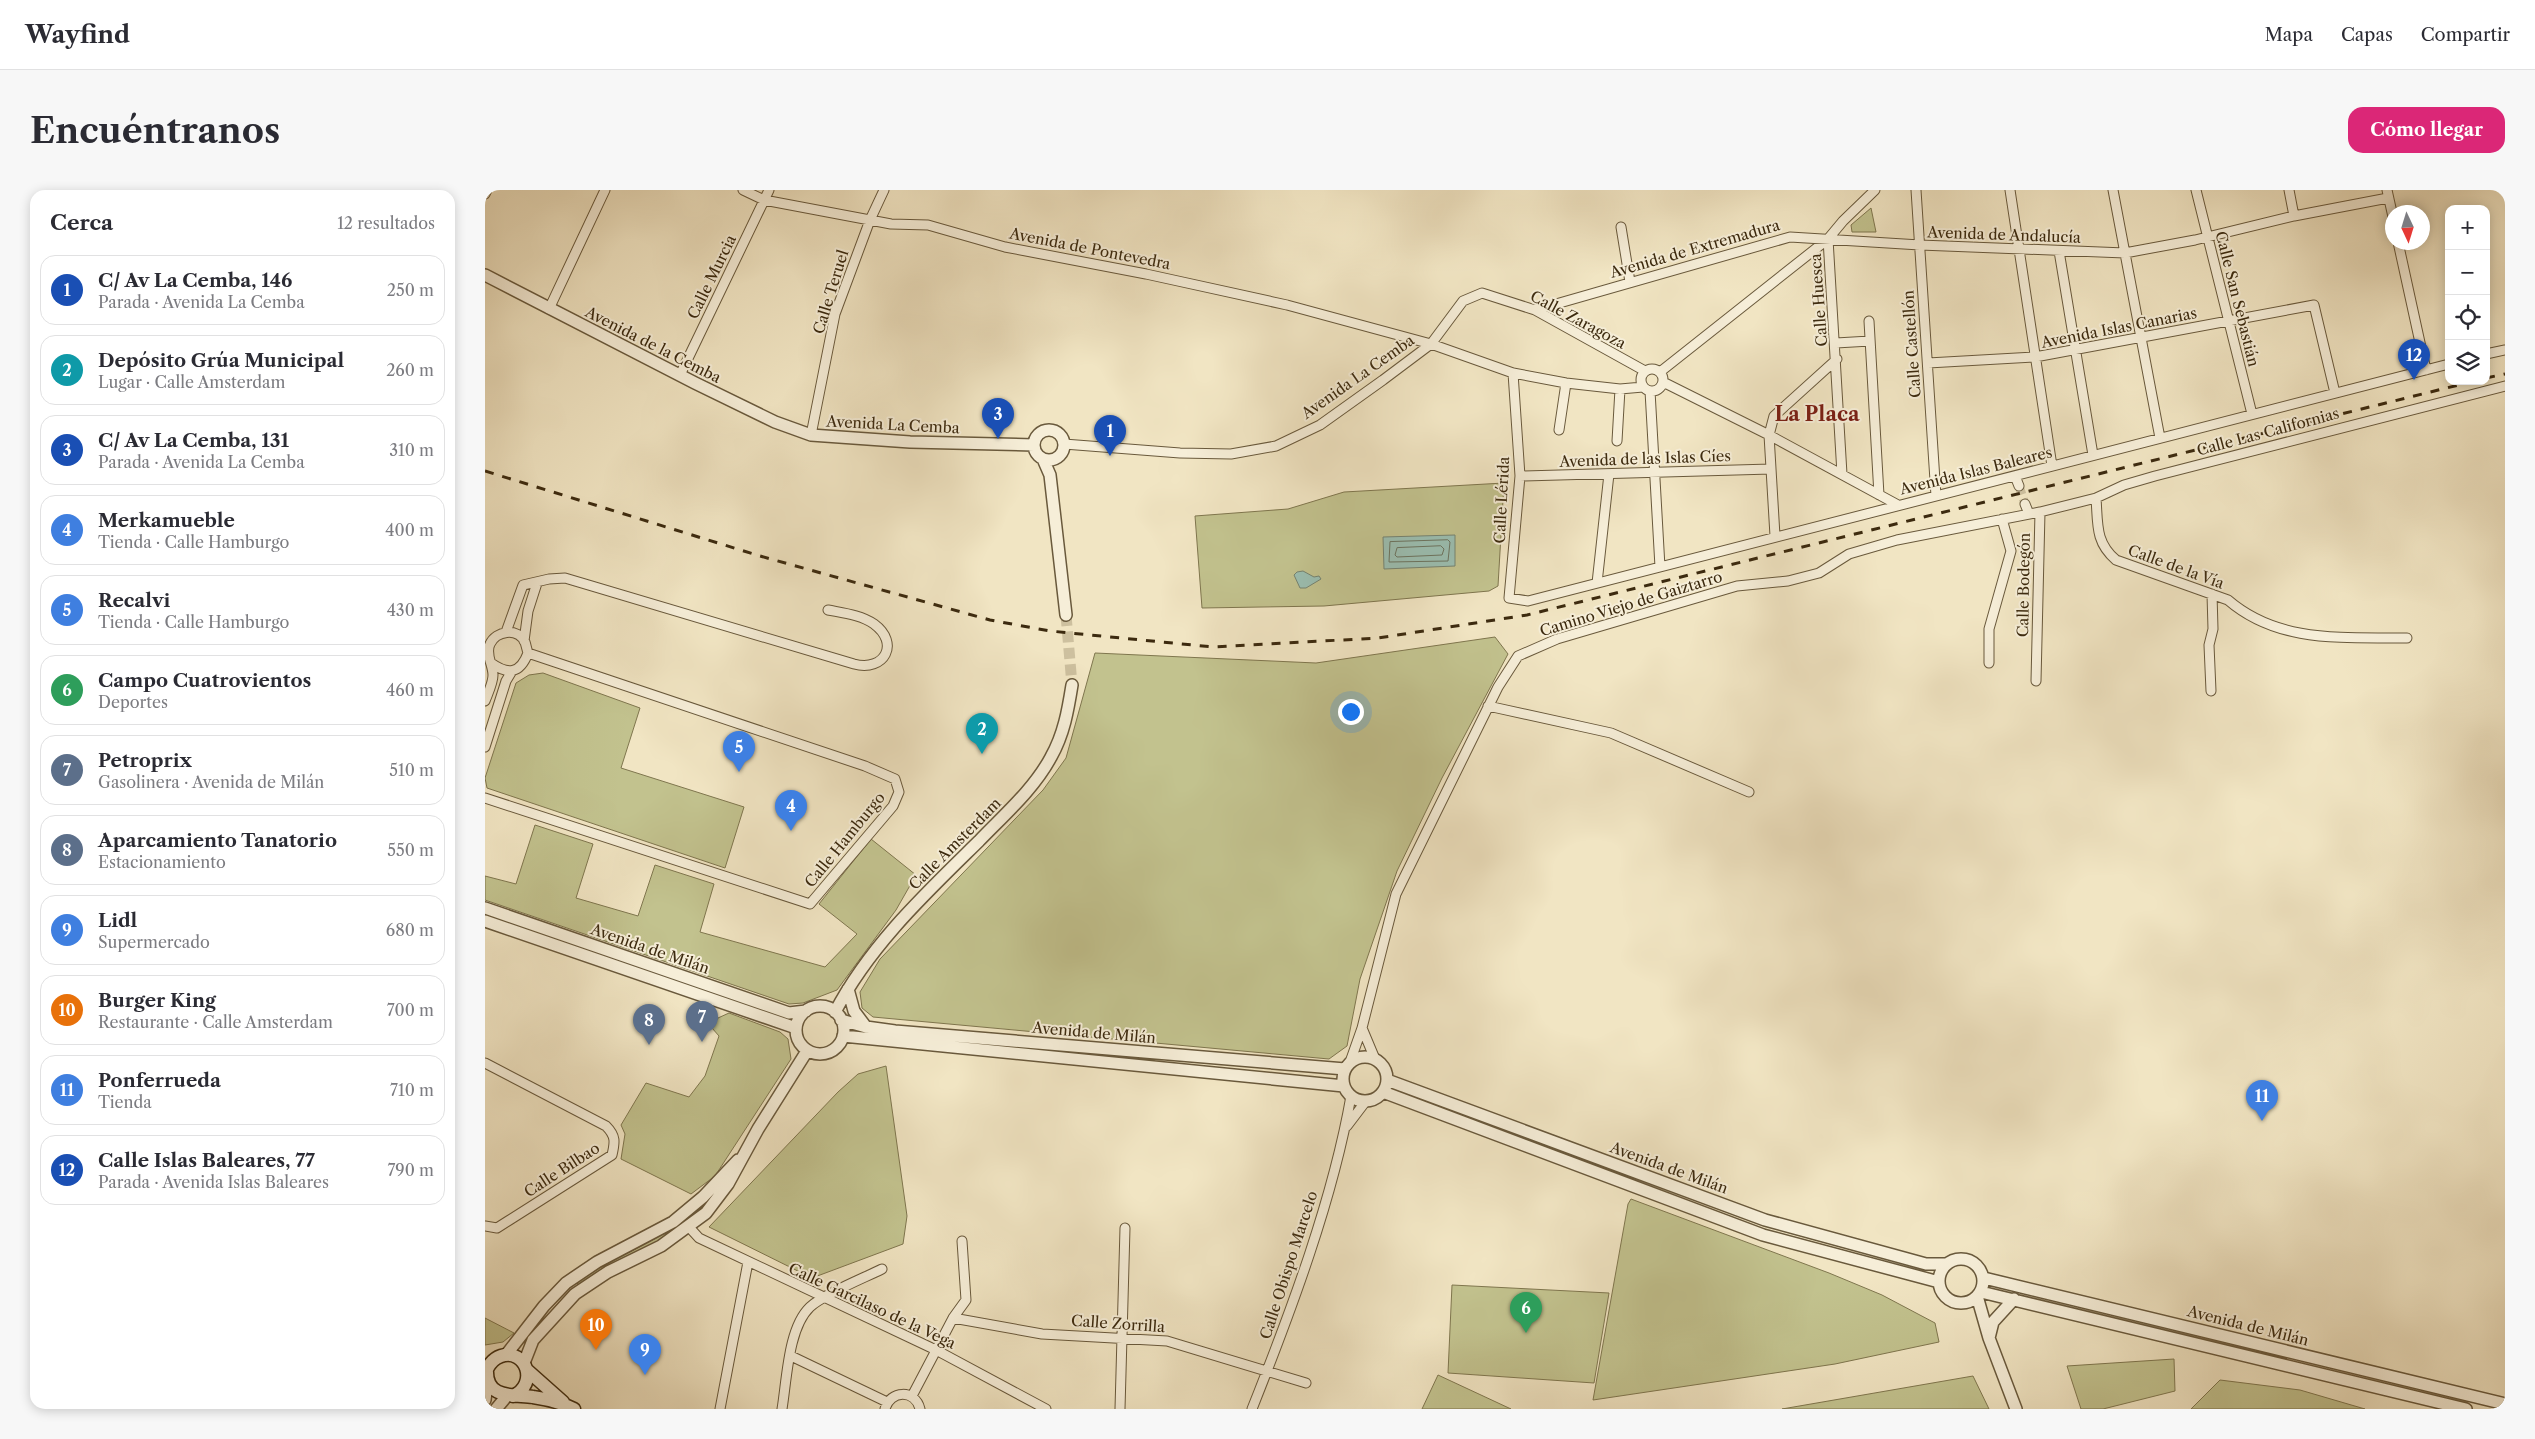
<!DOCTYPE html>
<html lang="es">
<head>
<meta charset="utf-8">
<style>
	:root { --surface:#fff; --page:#f7f7f7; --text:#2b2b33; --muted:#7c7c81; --line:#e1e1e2; --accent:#db2777 }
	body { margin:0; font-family:"Libre Caslon Text",serif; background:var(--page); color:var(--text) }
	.controls { position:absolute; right:15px; top:15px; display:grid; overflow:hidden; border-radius:10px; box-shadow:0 2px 12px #0003 }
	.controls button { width:45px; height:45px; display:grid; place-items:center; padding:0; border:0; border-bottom:1px solid var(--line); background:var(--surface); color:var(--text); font:25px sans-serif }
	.compass { position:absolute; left:1900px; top:15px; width:45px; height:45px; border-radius:50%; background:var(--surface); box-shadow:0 2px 12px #0003; rotate:176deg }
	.you { position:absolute; left:865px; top:521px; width:18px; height:18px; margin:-12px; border:4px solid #fff; border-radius:50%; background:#1a73e8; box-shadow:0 0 0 8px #1a73e833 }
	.badge { display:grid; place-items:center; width:32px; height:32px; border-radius:50%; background:var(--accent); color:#fff; font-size:16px; font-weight:700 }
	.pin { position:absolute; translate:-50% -41px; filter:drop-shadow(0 1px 2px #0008) }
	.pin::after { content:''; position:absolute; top:26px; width:18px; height:15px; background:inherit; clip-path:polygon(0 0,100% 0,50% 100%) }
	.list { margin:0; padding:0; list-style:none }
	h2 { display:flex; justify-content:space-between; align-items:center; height:65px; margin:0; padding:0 20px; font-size:21px }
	h2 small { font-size:16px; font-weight:400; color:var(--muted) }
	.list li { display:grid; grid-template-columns:32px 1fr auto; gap:15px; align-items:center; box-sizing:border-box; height:70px; margin:0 10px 10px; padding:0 10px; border:1px solid var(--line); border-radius:15px }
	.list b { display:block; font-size:19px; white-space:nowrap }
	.list p { margin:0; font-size:16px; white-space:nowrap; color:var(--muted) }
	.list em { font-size:16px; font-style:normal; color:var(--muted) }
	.icon { flex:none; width:28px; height:28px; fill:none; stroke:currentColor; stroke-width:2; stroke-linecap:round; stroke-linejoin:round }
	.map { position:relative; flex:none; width:2020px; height:1219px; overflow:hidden; border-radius:15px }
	header { display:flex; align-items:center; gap:30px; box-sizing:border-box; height:70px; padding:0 25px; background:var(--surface); border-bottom:1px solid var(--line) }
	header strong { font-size:24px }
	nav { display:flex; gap:28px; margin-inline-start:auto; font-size:18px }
	.intro { display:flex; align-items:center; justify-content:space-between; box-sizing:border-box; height:120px; padding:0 30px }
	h1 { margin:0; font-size:35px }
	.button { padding:12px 22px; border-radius:15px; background:var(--accent); color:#fff; font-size:18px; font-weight:700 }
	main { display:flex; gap:30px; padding:0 30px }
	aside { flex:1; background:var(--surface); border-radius:15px; box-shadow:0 2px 12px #0003 }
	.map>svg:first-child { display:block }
	.green { fill:#c2c28e; stroke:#7f764e }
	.water { fill:#9bbfb2; stroke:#758371 }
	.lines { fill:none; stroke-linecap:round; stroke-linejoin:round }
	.shore { stroke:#6c7460; stroke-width:1 }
	.minor-tunnel { stroke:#cdc09f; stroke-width:9; stroke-dasharray:9 4.5; stroke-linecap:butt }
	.tertiary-tunnel { stroke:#cdc09f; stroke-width:11; stroke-dasharray:11 5.5; stroke-linecap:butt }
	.minor-casing { stroke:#69593c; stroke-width:11 }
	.tertiary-casing { stroke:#69593c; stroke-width:14 }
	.secondary-casing { stroke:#3c2a0f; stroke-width:15 }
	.minor { stroke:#f6eed8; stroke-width:9 }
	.tertiary { stroke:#f6eed8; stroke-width:11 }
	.secondary { stroke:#f6eed8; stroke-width:12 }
	.rail { stroke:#3c2a0f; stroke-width:3; stroke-dasharray:9 9; stroke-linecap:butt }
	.labels { text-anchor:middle; stroke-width:4; stroke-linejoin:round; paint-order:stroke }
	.street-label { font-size:15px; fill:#3c2a0f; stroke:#f6eed8 }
	.district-label { font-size:20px; font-weight:bold; fill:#7a1f14; stroke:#f6eed8 }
</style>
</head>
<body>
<header>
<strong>Wayfind</strong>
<nav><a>Mapa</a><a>Capas</a><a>Compartir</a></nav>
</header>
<div class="intro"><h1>Encuéntranos</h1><a class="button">Cómo llegar</a></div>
<main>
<aside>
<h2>Cerca<small>12 resultados</small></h2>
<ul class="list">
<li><span class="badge" style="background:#1a4fb4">1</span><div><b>C/ Av La Cemba, 146</b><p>Parada · Avenida La Cemba</p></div><em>250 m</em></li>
<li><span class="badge" style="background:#0f9aa8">2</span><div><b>Depósito Grúa Municipal</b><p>Lugar · Calle Amsterdam</p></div><em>260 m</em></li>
<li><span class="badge" style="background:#1a4fb4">3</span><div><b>C/ Av La Cemba, 131</b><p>Parada · Avenida La Cemba</p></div><em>310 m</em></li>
<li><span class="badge" style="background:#3f7fe0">4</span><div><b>Merkamueble</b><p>Tienda · Calle Hamburgo</p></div><em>400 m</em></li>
<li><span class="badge" style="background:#3f7fe0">5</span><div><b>Recalvi</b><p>Tienda · Calle Hamburgo</p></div><em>430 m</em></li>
<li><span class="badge" style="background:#2e9e5b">6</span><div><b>Campo Cuatrovientos</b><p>Deportes</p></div><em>460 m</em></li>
<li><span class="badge" style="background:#5c6f8a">7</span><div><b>Petroprix</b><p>Gasolinera · Avenida de Milán</p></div><em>510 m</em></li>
<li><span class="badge" style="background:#5c6f8a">8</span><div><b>Aparcamiento Tanatorio</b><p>Estacionamiento</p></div><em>550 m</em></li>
<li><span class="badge" style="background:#3f7fe0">9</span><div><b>Lidl</b><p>Supermercado</p></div><em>680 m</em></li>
<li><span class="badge" style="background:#e8710a">10</span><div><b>Burger King</b><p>Restaurante · Calle Amsterdam</p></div><em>700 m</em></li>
<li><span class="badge" style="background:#3f7fe0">11</span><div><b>Ponferrueda</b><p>Tienda</p></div><em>710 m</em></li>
<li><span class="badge" style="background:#1a4fb4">12</span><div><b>Calle Islas Baleares, 77</b><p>Parada · Avenida Islas Baleares</p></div><em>790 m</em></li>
</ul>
</aside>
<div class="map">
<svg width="2020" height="1219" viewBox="0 0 2020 1219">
	<rect width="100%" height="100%" fill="#f1e5c3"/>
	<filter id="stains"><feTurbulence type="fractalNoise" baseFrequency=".004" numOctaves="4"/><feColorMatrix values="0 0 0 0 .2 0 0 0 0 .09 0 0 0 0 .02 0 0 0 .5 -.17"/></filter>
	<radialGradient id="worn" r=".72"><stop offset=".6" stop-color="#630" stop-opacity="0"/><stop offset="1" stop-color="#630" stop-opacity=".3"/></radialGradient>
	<path class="green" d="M1386,18l5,24h-24l-1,-7z
		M1019,293l-6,103 -9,5 -165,15 -122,2 -7,-92 93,-7 56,-17z
		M1010,447l13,17 -66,124 -45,93 -37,108 -13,67 -18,13 -456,-42 -11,-9 -2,-16 20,-33 163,-169 23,-32 29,-105 221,10z
		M58,483l97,35 -19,60 123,39 -19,61 -238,-80 -2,-10 31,-95 13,-8z
		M50,635l58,19 -17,54 62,18 17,-51 59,19 -14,48 125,35 32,-33 -38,-30 52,-65 45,36 -20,35 -59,80 -34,13 -14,1 -304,-104v-24l31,8z
		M244,823l51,19 8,7 3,20 -76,117 -24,18 -70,-35 4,-25 -4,-9 25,-42 43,14 16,-21 14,-40 -7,-8 6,-10z
		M401,876l21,150 -4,28 -91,34 -103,-51 129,-135 20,-18z
		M1146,1009l198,74 53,22 53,28 4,19 -104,22 -242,36 35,-196z
		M190,1037l2,3c-30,22 -67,34 -99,55l-1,-3c31,-21 66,-35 98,-55z
		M967,1095l157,8 -15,90 -146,-10z
		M0,1128l29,15 -11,9 -18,3z
		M1689,1169l1,32 -72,18h-22l-14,-43z
		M953,1185l73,34h-89z
		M1488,1186l16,33h-207z
		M1735,1190l80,10 65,19h-174z"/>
	<path class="water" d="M970,345v31l-71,3 -1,-32z
		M818,381l11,6 5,-1 2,3 -15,9h-6l-6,-13 3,-3z"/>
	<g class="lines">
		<path class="shore" d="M963,350l2,2 -2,19 -59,1 1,-20z
			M956,356l3,3 -2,6 -45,2 -2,-2 2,-7z"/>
		<path class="minor-tunnel" d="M1534,296l6,18"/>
		<path class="tertiary-tunnel" d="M581,425l6,70"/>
		<defs>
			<path id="minor" d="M258,0l21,10 127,24 37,1 77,22 141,27 141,31 144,39 82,29 53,10 54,6 23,-2
				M1431,0l20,306
				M1525,0l42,276
				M1628,0l47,248
				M1711,0l56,224
				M1804,0l5,26
				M1902,0l6,27
				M0,4l2,-4
				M1136,37l9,55
				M1343,49l14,235
				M1913,52l28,128
				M1574,61l34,204
				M64,119l56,-119
				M1050,120l255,-73 130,8 205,8 70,-13 99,-24 94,-18
				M1384,131l10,174
				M1351,153l34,-2
				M2001,164l19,-4
				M1443,173l107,-6 279,-52 21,88
				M1156 190a11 11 0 1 1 22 0a11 11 0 1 1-22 0Z
				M1175,182l168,-133 15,-18 32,-31
				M1028,183l7,103 -11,122 19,3 921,-237
				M195,185l89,-185
				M1178,192l106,53 129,70
				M1165,201l10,176
				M1074,240l7,-47
				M326,245l24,-121 35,-94 14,-30
				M1132,251l3,-52
				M579,254l116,9 51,1 45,-8 44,-21 63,-45 48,-36 32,-43 19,-8 53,17 110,61
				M1035,286l251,-7
				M1530,286l4,10
				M1611,308c2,26 -1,44 20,62l112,40c51,44 116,37 179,38
				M1540,314l4,10
				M1555,322l56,-14 28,-13 31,-9 350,-90
				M1290,346l-6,-101 5,-19 63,-57
				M1112,393l12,-109
				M21,442l17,-47 26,-6 16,-1 289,86c31,8 46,-21 20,-40 -13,-9 -31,-11 -46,-14
				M39,451l4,-30 9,-28
				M1504,473v-34l22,-78 -9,-32
				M1726,501l-2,-46 4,-16 -1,-35
				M0,511c3,-8 8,-18 8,-26 0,-10 -8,-21 -3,-31 6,-13 27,-17 35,-2 1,3 2,8 3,11 -8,21 -20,22 -37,10
				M1003,516l123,27 138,59
				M0,557l21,-66 6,-10
				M0,608l325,106 83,-98 6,-14 -4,-13 -30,-13 -337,-113
				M877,838l13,31
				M865,872l12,-34 34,-134 102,-207 20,-31 39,-17 180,-53 51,-5 31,-8 30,-19 48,-14 143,-28 -4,169
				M0,873l121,63c10,10 9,16 6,29l-104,66 -11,7 -12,-2
				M862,936l19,-25
				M203,1036l11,12 237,112 110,59
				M468,1128l89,16 125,7 139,42
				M306,1166l96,46
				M427,1206l41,-78 13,-18 -4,-59
				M235,1219l28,-147
				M297,1219c5,-30 6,-81 28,-102 14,-13 54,-29 72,-38
				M400,1219c5,-19 30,-20 35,0
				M635,1219l5,-181
				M767,1219c39,-98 81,-210 99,-313"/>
			<path id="tertiary" d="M0,85l210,108 80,39 36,13 99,7 124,3
				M549 255a15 15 0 1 1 30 0a15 15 0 1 1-30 0Z
				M558,269l7,16 16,140
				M0,718l304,105 17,-2
				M0,731l311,107
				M363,799l6,22 12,16
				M311 840a24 24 0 1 1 48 0a24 24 0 1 1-48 0Z
				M350,822c35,-67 91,-119 144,-171 25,-26 55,-52 72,-84 13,-23 17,-47 21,-72
				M356,830l25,7 29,4 450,38
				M358,846l501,50
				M858 889a22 22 0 1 1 44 0a22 22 0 1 1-44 0Z
				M902,890l378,140 161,44h20
				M898,902l380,143 176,47
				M1454 1091a22 22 0 1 1 44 0a22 22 0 1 1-44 0Z
				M1499,1088l521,126
				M1496,1102l485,117
				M1492,1106l12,42 27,71
				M1504,1148l4,-16 21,-23
				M21,1165l38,-49 22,-23 31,-21 76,-40 30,-25 35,-37
				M39,1173l9,-23 42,-46 33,-22 53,-26 45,-33 22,-29 30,-55 49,-78
				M0,1210l2,-16
				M11,1219l10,-12"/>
			<path id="secondary" d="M42,1180l36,32
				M28,1206c26,-12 13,-48 -12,-40 -6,2 -11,7 -14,13 -2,32 30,25 46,28 14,2 29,6 41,12"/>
		</defs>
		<use href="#minor" class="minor-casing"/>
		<use href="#tertiary" class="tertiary-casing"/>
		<use href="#secondary" class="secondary-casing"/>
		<use href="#minor" class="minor"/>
		<use href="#tertiary" class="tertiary"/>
		<use href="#secondary" class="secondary"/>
		<path class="rail" d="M2001,188l19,-4
			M0,281l275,85 230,64 60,11 163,16 165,-9 149,-23 948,-234"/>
	</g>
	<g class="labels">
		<g class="street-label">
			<text transform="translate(1519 45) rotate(2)" y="5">Avenida de Andalucía</text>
			<text transform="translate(605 59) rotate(11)" y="5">Avenida de Pontevedra</text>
			<text transform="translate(1210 59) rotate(-16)" y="5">Avenida de Extremadura</text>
			<text transform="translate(227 87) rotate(-64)" y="5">Calle Murcia</text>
			<text transform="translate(346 102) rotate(-73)" y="5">Calle Teruel</text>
			<text transform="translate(1752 109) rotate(76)" y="5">Calle San Sebastián</text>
			<text transform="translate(1334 110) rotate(-94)" y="5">Calle Huesca</text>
			<text transform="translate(1093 130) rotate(28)" y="5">Calle Zaragoza</text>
			<text transform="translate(1634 138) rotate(-11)" y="5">Avenida Islas Canarias</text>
			<text transform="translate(1427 154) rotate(-94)" y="5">Calle Castellón</text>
			<text transform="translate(168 155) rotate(27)" y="5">Avenida de la Cemba</text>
			<text transform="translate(873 187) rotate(-35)" y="5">Avenida La Cemba</text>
			<text transform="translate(408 235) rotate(3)" y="5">Avenida La Cemba</text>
			<text transform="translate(1783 242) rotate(-15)" y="5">Calle Las Californias</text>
			<text transform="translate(1160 269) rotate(-2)" y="5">Avenida de las Islas Cíes</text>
			<text transform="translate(1491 281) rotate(-14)" y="5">Avenida Islas Baleares</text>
			<text transform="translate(1017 310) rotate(-87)" y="5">Calle Lérida</text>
			<text transform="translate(1691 377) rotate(20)" y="5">Calle de la Vía</text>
			<text transform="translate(1539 395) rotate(-89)" y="5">Calle Bodegón</text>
			<text transform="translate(1146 414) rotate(-17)" y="5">Camino Viejo de Gaiztarro</text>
			<text transform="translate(360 650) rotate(-51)" y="5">Calle Hamburgo</text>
			<text transform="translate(470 654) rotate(-45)" y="5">Calle Amsterdam</text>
			<text transform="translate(165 759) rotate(19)" y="5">Avenida de Milán</text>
			<text transform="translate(609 843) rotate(5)" y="5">Avenida de Milán</text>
			<text transform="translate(1184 978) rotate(20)" y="5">Avenida de Milán</text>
			<text transform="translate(77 980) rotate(-33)" y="5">Calle Bilbao</text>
			<text transform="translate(804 1075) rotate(-72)" y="5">Calle Obispo Marcelo</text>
			<text transform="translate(387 1116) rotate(25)" y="5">Calle Garcilaso de la Vega</text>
			<text transform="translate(633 1134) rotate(4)" y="5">Calle Zorrilla</text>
			<text transform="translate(1763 1136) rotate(14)" y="5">Avenida de Milán</text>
		</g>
		<g class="district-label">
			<text x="1332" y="231">La Placa</text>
		</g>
	</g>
	<rect width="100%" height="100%" filter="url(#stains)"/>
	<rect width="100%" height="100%" fill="url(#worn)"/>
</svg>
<div class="controls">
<button>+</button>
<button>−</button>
<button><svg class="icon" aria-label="locate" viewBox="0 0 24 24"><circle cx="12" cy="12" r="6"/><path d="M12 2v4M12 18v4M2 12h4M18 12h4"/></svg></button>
<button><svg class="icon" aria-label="layers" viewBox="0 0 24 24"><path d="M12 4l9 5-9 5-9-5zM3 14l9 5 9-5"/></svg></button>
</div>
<svg class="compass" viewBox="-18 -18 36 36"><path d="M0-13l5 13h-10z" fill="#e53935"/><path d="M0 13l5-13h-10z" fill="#7c7c81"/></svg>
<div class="you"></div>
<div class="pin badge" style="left:625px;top:266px;background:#1a4fb4">1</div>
<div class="pin badge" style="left:497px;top:564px;background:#0f9aa8">2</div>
<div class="pin badge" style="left:513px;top:249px;background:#1a4fb4">3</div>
<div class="pin badge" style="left:306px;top:641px;background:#3f7fe0">4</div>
<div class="pin badge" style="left:254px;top:582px;background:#3f7fe0">5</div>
<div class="pin badge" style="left:1041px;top:1143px;background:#2e9e5b">6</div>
<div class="pin badge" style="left:217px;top:852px;background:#5c6f8a">7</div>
<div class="pin badge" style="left:164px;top:855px;background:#5c6f8a">8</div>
<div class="pin badge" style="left:160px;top:1185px;background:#3f7fe0">9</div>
<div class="pin badge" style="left:111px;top:1160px;background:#e8710a">10</div>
<div class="pin badge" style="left:1777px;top:931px;background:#3f7fe0">11</div>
<div class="pin badge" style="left:1929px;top:190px;background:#1a4fb4">12</div>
</div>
</main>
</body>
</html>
